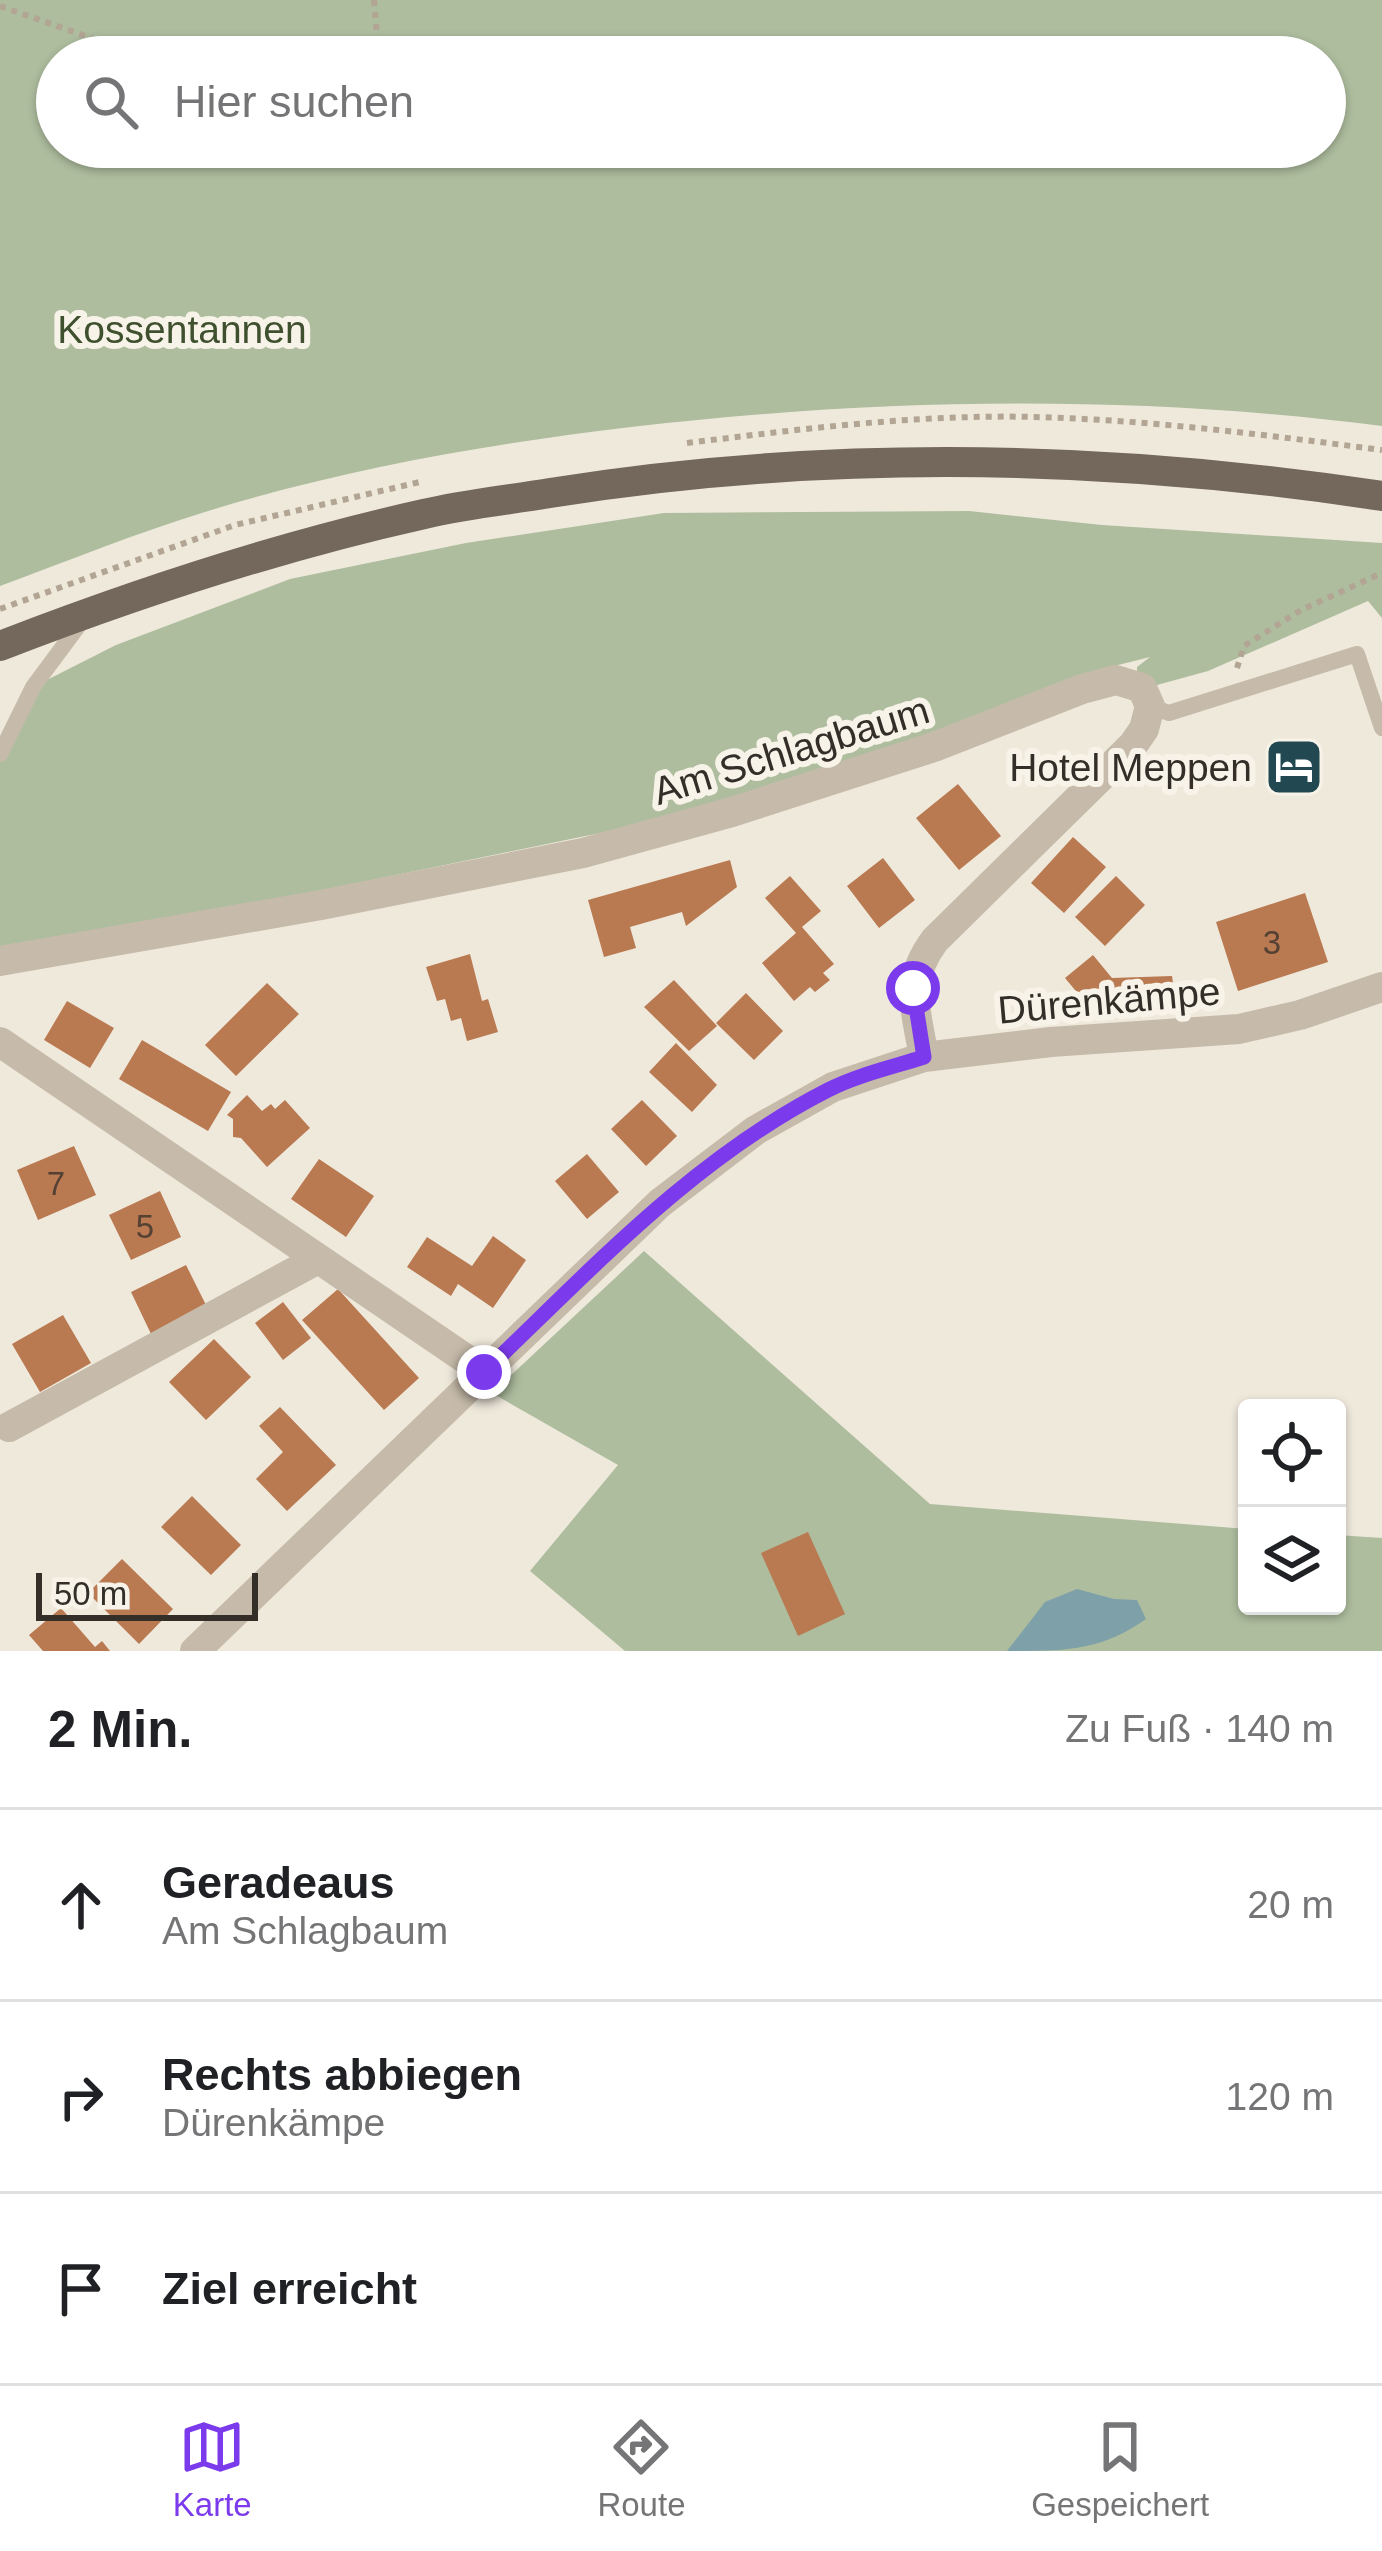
<!DOCTYPE html>
<html lang="de">
<head>
<meta charset="utf-8">
<style>
	:root { --surface:#fff; --page:#f2f2f2; --text:#202124; --muted:#757577; --line:#e0e0e0; --accent:#7c3aed }
	body { margin:0; font-family:Arial,sans-serif; background:var(--page); color:var(--text) }
	.controls { position:absolute; right:36px; bottom:36px; display:grid; overflow:hidden; border-radius:12px; box-shadow:0 3px 9px #0004 }
	.controls button { width:108px; height:108px; display:grid; place-items:center; padding:0; border:0; border-bottom:3px solid var(--line); background:var(--surface); color:var(--text); font:60px sans-serif }
	.scale { position:absolute; left:36px; bottom:30px; width:222px; box-sizing:border-box; padding-left:12px; border:6px solid #342e29; border-top:0; font-size:33px; line-height:42px; white-space:nowrap; color:#342e29; -webkit-text-stroke:9px #f7f3e8; paint-order:stroke }
	.stop { position:absolute; width:36px; height:36px; margin:-27px; border:9px solid #7c3aed; border-radius:50%; background:#fff }
	.stop.end { background:#7c3aed; border-color:#fff; box-shadow:0 3px 12px #0008 }
	.list { margin:0; padding:0; list-style:none }
	h2 { display:flex; justify-content:space-between; align-items:center; height:156px; margin:0; padding:0 48px; font-size:51px }
	h2 small { font-size:39px; font-weight:400; color:var(--muted) }
	.list li { display:grid; grid-template-columns:78px 1fr auto; gap:36px; align-items:center; box-sizing:border-box; height:192px; padding:0 48px; border-top:3px solid var(--line) }
	.list b { display:block; font-size:45px; white-space:nowrap }
	.list p { margin:0; font-size:39px; white-space:nowrap; color:var(--muted) }
	.list em { font-size:39px; font-style:normal; color:var(--muted) }
	.icon { flex:none; width:66px; height:66px; fill:none; stroke:currentColor; stroke-width:2; stroke-linecap:round; stroke-linejoin:round }
	.map { position:relative; flex:none; width:1382px; height:1651px; overflow:hidden }
	.search { position:absolute; background:var(--surface); box-shadow:0 3px 9px #0004; left:36px; right:36px; top:36px; height:132px; display:flex; align-items:center; gap:30px; box-sizing:border-box; padding:0 42px; border-radius:66px; color:var(--muted); font-size:45px }
	.sheet { height:732px; background:var(--surface) }
	nav { display:flex; justify-content:space-around; align-items:center; box-sizing:border-box; height:168px; border-top:3px solid var(--line); background:var(--surface); font-size:33px; color:var(--muted) }
	nav a { display:grid; justify-items:center; gap:6px }
	nav .on { color:var(--accent) }
	.map>svg:first-child { display:block }
	.green { fill:#aebd9e; fill-rule:evenodd }
	.water { fill:#7ea1a9 }
	.building { fill:#b97951 }
	.lines { fill:none; stroke-linecap:round; stroke-linejoin:round }
	.path { stroke:#b2a594; stroke-width:6; stroke-dasharray:6 6; stroke-linecap:butt }
	.service { stroke:#c6bbaa; stroke-width:16 }
	.minor { stroke:#c6bbaa; stroke-width:30 }
	.primary { stroke:#74675b; stroke-width:30 }
	.route { stroke:#7c3aed; stroke-width:15 }
	.labels { text-anchor:middle; stroke-width:12; stroke-linejoin:round; paint-order:stroke }
	.number-label { font-size:33px; fill:#554133 }
	.park-label { font-size:39px; fill:#3f502f; stroke:#f7f3e8 }
	.street-label { font-size:39px; fill:#342e29; stroke:#f7f3e8 }
	.poi-label { font-size:39px; fill:#342e29; stroke:#f7f3e8; text-anchor:end }
</style>
</head>
<body>
<div class="map">
<svg width="1382" height="1651" viewBox="0 0 1382 1651">
	<rect width="100%" height="100%" fill="#efe9dc"/>
	<path class="green" d="M0,0h1382v426c-250,-32 -501,-28 -751,1 -143,17 -288,42 -426,85 -69,21 -137,49 -205,74zM57,57h1268v90h-1268z
		M969,511l133,14 280,18v75l-14,-17 -160,70 -51,14 -20,-9v-9l13,-10 -52,13 -161,67 -206,69 -451,93 -280,48v-193l33,-67 83,-42 174,-66 176,-36 198,-30z
		M644,1251l286,253 317,25v77h90v-71l45,3v113h-757l-95,-80 88,-106 -126,-72z"/>
	<path class="water" d="M1077,1589l37,10 23,1 9,19c-45,32 -80,32 -139,32l38,-49z"/>
	<path class="building" d="M958,784l43,52 -42,34 -43,-52z
		M1073,837l33,30 -42,46 -33,-30z
		M883,858l32,42 -36,28 -32,-42z
		M730,860l7,27 -51,39 -4,-14 -52,15 6,21 -32,9 -16,-57z
		M790,876l31,35 -19,16 32,37 -11,9 7,7 -15,12 -5,-5 -16,14 -32,-38 34,-30 -31,-35z
		M1116,876l29,29 -40,41 -30,-29z
		M1305,893l23,69 -90,29 -22,-69z
		M470,954l12,47 6,-2 10,33 -31,9 -6,-23 -10,3 -6,-22 -8,2 -11,-34z
		M1093,955l19,23 60,-2 4,28 -86,4 -25,-30z
		M674,980l43,46 -28,25 -45,-44z
		M267,983l32,31 -63,62 -31,-31z
		M746,993l37,38 -29,29 -38,-37z
		M67,1001l47,27 -24,40 -46,-28z
		M142,1040l89,52 -23,39 -89,-52z
		M676,1043l41,42 -25,27 -43,-40z
		M247,1095l15,16 9,-7 4,5 10,-9 25,28 -43,39 -26,-29 -8,-1v-18l-6,-4z
		M642,1100l35,36 -31,30 -35,-37z
		M74,1146l22,49 -58,25 -21,-50z
		M587,1154l32,38 -32,27 -32,-38z
		M319,1159l55,37 -28,41 -55,-38z
		M160,1191l21,46 -50,23 -22,-45z
		M493,1236l33,24 -33,48 -35,-24 -7,12 -44,-29 20,-30 45,29z
		M186,1265l22,44 -56,27 -21,-44z
		M338,1289l81,89 -35,32 -82,-90z
		M283,1302l28,36 -28,22 -28,-37z
		M63,1315l28,48 -51,29 -28,-48z
		M214,1339l37,38 -45,43 -37,-38z
		M280,1407l56,58 -49,46 -31,-32 27,-27 -24,-26z
		M192,1496l49,49 -30,30 -50,-48z
		M808,1532l37,82 -47,22 -37,-83z
		M122,1559l51,50 -34,35 -51,-51z
		M61,1608l34,39 7,-6 8,10h-67l-14,-16z"/>
	<g class="lines">
		<path class="path" d="M374,0l5,57
			M0,6l145,51
			M389,147l45,17 -12,-17
			M687,443c115,-14 231,-29 348,-26 116,3 231,18 347,33
			M0,609l235,-84 189,-44
			M1237,668l7,-22 57,-36 81,-37"/>
		<path class="service" d="M1150,706l19,7 188,-59 25,74
			M0,754l33,-67 52,-70"/>
		<path class="minor" d="M0,961l321,-56 262,-52 149,-41 202,-65 148,-58 34,-9 26,8 8,18 -6,23 -11,16 -198,195c-31,41 -19,70 -11,117
			M0,1042l485,330
			M9,1427l309,-168
			M195,1651l465,-448 96,-73 77,-43 91,-30 127,-15 188,-13 61,-14 82,-28"/>
		<path class="primary" d="M0,646c137,-53 280,-100 424,-132 42,-10 84,-14 126,-21 276,-44 556,-39 832,3"/>
	</g>
	<g class="lines">
		<path class="route" d="M484,1372c108,-103 210,-214 344,-282 29,-15 65,-23 96,-33l-11,-69"/>
	</g>
	<defs>
		<symbol id="hotel-square" viewBox="-11 -11 22 22"><rect x="-9" y="-9" width="18" height="18" rx="4" fill="#224851" stroke="#f7f3e8"/><path d="M-6-4.5h1.5V1H6V5H4.5V3h-9V5H-6ZM-4 0a1.8 1.8 0 1 1 3.6 0ZM.5 0V-2.5h3Q6-2.5 6 0Z" fill="#fff"/></symbol>
	</defs>
	<g fill-rule="evenodd">
		<use href="#hotel-square" x="1261" y="734" width="66" height="66"/>
	</g>
	<g class="labels">
		<g class="number-label">
			<text x="1272" y="954">3</text>
			<text x="56" y="1195">7</text>
			<text x="145" y="1238">5</text>
		</g>
		<g class="park-label">
			<text x="182" y="343">Kossentannen</text>
		</g>
		<g class="street-label">
			<text transform="translate(791 750) rotate(-17)" y="14">Am Schlagbaum</text>
			<text transform="translate(1109 1000) rotate(-5)" y="14">Dürenkämpe</text>
		</g>
		<g class="poi-label">
			<text x="1252" y="781">Hotel Meppen</text>
		</g>
	</g>
</svg>
<div class="controls">
<button><svg class="icon" aria-label="locate" viewBox="0 0 24 24"><circle cx="12" cy="12" r="6"/><path d="M12 2v4M12 18v4M2 12h4M18 12h4"/></svg></button>
<button><svg class="icon" aria-label="layers" viewBox="0 0 24 24"><path d="M12 4l9 5-9 5-9-5zM3 14l9 5 9-5"/></svg></button>
</div>
<div class="scale">50 m</div>
<div class="stop" style="left:913px;top:988px"></div>
<div class="stop end" style="left:484px;top:1372px"></div>
<div class="search"><svg class="icon" aria-label="search" viewBox="0 0 24 24"><circle cx="10" cy="10" r="6"/><path d="M15 15l6 6"/></svg>Hier suchen</div>
</div>
<section class="sheet">
<h2>2 Min.<small>Zu Fuß · 140 m</small></h2>
<ul class="list">
<li><svg class="icon" aria-label="ahead" viewBox="0 0 24 24"><path d="M12 20V5M6 11l6-6 6 6"/></svg><div><b>Geradeaus</b><p>Am Schlagbaum</p></div><em>20 m</em></li>
<li><svg class="icon" aria-label="right" viewBox="0 0 24 24"><path d="M7 20v-9h11M14 6l5 5-5 5"/></svg><div><b>Rechts abbiegen</b><p>Dürenkämpe</p></div><em>120 m</em></li>
<li><svg class="icon" aria-label="arrive" viewBox="0 0 24 24"><path d="M6 21V4h12l-3 4 3 4H6"/></svg><div><b>Ziel erreicht</b></div></li>
</ul>
</section>
<nav>
<a class="on"><svg class="icon" aria-label="map" viewBox="0 0 24 24"><path d="M3 6l6-2 6 2 6-2v14l-6 2-6-2-6 2zM9 4v14M15 6v14"/></svg>Karte</a>
<a><svg class="icon" aria-label="directions" viewBox="0 0 24 24"><path d="M12 3l9 9-9 9-9-9zM9 14v-3h6M13 9l2 2-2 2"/></svg>Route</a>
<a><svg class="icon" aria-label="saved" viewBox="0 0 24 24"><path d="M7 4h10v16l-5-4-5 4z"/></svg>Gespeichert</a>
</nav>
</body>
</html>
